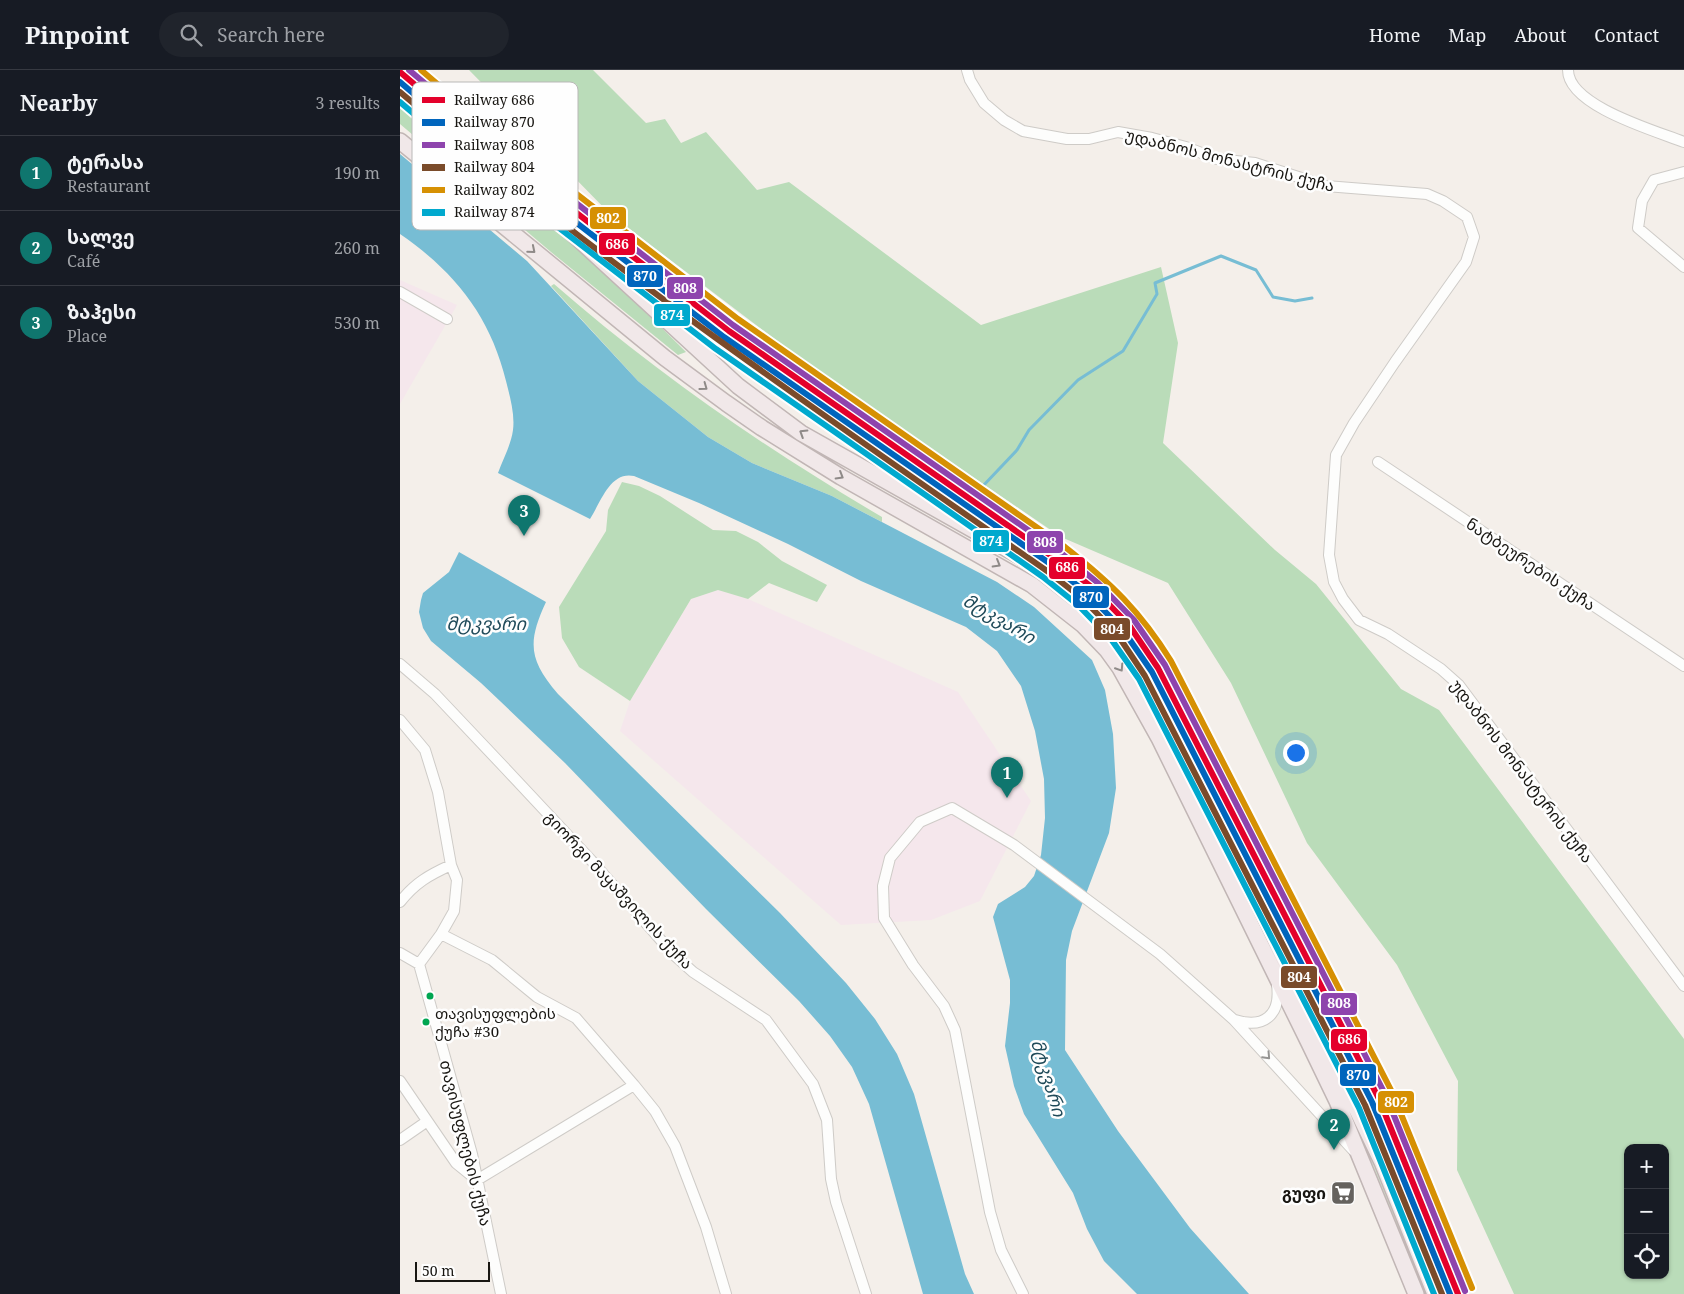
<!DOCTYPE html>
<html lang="en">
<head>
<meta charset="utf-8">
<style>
	:root { --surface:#171b24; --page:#20242c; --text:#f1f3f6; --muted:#9ea1a6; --line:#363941; --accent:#0f766e }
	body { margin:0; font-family:"Noto Serif","Noto Sans Georgian",serif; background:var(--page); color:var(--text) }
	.controls { position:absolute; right:15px; bottom:15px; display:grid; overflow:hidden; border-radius:10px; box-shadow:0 1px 4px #0004 }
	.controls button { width:45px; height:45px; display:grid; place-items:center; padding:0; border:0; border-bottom:1px solid var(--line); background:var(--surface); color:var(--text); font:25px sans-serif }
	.scale { position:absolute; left:15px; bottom:12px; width:75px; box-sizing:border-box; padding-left:5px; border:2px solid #181612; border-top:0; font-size:14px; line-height:18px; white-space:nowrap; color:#181612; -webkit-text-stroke:4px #fefefe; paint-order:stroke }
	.you { position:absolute; left:895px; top:682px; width:18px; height:18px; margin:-12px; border:4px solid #fff; border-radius:50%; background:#1a73e8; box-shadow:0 0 0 8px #1a73e833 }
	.badge { display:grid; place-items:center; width:32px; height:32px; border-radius:50%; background:var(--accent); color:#fff; font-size:16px; font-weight:700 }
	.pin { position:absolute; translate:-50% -41px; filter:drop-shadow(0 1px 2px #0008) }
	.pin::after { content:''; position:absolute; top:26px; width:18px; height:15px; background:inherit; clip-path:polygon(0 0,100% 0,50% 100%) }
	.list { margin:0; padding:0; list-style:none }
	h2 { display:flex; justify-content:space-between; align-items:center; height:65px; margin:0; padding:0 20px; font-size:21px }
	h2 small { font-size:16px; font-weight:400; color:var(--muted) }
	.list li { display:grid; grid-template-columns:32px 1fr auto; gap:15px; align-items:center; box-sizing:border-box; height:75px; padding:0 20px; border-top:1px solid var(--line) }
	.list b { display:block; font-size:19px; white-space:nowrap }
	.list p { margin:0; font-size:16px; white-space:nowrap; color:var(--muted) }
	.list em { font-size:16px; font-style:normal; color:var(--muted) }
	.icon { flex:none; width:28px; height:28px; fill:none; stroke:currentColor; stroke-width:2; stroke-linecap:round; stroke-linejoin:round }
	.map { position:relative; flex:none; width:1284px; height:1224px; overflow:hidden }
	header { display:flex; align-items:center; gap:30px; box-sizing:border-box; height:70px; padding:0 25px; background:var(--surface); border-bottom:1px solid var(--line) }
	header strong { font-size:24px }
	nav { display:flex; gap:28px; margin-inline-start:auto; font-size:18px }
	.search { width:350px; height:45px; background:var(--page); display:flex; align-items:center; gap:12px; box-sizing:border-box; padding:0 18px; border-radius:28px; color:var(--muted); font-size:19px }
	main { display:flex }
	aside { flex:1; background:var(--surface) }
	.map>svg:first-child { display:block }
	.industrial { fill:#f5e7ec }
	.green { fill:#d4ecd1 }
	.forest { fill:#badcb9; fill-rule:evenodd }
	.water { fill:#77bdd4 }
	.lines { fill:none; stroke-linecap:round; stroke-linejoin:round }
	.stream { stroke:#77bdd4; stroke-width:3 }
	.minor-casing { stroke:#cecbc7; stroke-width:12 }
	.highway-casing { stroke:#c1b6b5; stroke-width:18 }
	.minor { stroke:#fdfdfc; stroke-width:10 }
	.highway { stroke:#f1e8e9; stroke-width:15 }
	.rail-1-casing { stroke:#fefefe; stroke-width:10 }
	.rail-2-casing { stroke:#fefefe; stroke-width:10 }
	.rail-3-casing { stroke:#fefefe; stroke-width:10 }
	.rail-4-casing { stroke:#fefefe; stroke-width:10 }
	.rail-5-casing { stroke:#fefefe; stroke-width:10 }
	.rail-6-casing { stroke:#fefefe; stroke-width:10 }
	.rail-1 { stroke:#e4002b; stroke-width:6 }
	.rail-2 { stroke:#0065bd; stroke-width:6 }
	.rail-3 { stroke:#8e44ad; stroke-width:6 }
	.rail-4 { stroke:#7a4b2a; stroke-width:6 }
	.rail-5 { stroke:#d69003; stroke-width:6 }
	.rail-6 { stroke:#00a9ce; stroke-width:6 }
	.oneway { stroke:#8f8a88 }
	.oneway2 { stroke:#969593 }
	.bus-dot { fill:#00a651; stroke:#fefefe; stroke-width:2 }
	.labels { text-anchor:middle; stroke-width:5; stroke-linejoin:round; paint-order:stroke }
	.bus-label { font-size:15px; fill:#181612; stroke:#fefefe; text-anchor:start }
	.street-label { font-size:16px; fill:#181612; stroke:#fefefe }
	.poi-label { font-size:16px; font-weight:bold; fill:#181612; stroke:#fefefe; text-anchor:end }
	.water-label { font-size:18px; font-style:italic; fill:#1f4a59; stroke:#fefefe }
	.key { fill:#fefefe; stroke:#b9b8b7; stroke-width:1 }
	.key-label { font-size:14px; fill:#181612 }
	.line-badge { stroke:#fefefe; stroke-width:2 }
	.badge-label { font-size:14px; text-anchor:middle; font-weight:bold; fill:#fff }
</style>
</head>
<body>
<header>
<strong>Pinpoint</strong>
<div class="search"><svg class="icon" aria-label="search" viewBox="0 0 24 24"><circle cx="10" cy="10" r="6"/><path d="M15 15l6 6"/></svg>Search here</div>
<nav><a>Home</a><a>Map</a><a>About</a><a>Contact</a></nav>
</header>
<main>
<aside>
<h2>Nearby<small>3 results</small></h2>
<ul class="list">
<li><span class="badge">1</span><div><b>ტერასა</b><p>Restaurant</p></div><em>190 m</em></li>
<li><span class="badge">2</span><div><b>სალვე</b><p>Café</p></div><em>260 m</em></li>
<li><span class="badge">3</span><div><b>ზაჰესი</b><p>Place</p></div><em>530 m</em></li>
</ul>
</aside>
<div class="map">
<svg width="1284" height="1224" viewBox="0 0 1284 1224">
	<rect width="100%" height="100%" fill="#f4efea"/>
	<path class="industrial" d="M0,210l57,25 -57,99z
		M318,520l30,9 210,93 73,109 -51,100 -49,19 -90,5 -221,-194 10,-30 61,-102z"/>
	<path class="green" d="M968,1086l10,17 50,121h-7l-48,-119z"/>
	<path class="forest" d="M69,0h124l53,53 19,-4 16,24 25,-11 51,58 32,-8 192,143 180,-58 17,76 -15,100 112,107 41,34 85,105 38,21 245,329v255h-170l-57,-124 1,-89 -61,-116 -90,-122 -76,-160 -63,-100 -107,-46 -248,-169 -202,-153zM1228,1078h37v127h-37z
		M0,28c40,41 86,75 130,111 54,45 107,93 156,143l-8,3 -127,-103 -151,-128z
		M154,214c102,89 212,165 328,233v5l-50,-26 -80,-33 -44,-26 -70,-56 -87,-95z
		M222,412l17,4 21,10 53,34 23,1 22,11 24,19 45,24 -10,17 -48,-19 -21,16 -30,-9 -27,9 -61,102 -51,-34 -17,-29 -3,-31 47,-76 2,-21z"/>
	<path class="water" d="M0,84l127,107 111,120 70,56 44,26 80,33 165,86 37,25 58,53 13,30 8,44 3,54 -7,45 -37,98 -6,29 -1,90 53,81 72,97 59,66h-112l-33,-33 -17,-32 -14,-36 -49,-79 -10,-28 -9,-40 5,-43v-23l-17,-63 5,-13 27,-17 9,-11 7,-21 4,-37 -1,-39 -9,-48 -14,-45 -24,-35 -31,-24 -105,-46 -73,-37 -89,-41 -65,-27c-24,-5 -33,26 -44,43l-92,-46c5,-14 13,-28 15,-43 2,-16 -3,-33 -7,-49 -16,-65 -51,-109 -106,-147z
		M59,482l87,50c-19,41 -17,58 12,92l222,219 66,70 29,36 22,35 17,40 51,180 9,20h-51l-54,-190 -17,-37 -22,-31 -31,-35 -93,-92 -141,-146 -84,-80 -50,-42 -8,-13 -4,-16 2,-12 2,-7 26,-21z"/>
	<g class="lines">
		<path class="stream" d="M582,417l35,-37 12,-20 49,-50 45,-29 34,-57 -2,-11 66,-27 35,14 17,27 22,4 17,-3
			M568,439l107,73 46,40 32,47 142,284 41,71 6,25 76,168 32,77
			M567,442l4,-8"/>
		<defs>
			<path id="minor" d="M567,0l3,10 14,23 20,17 19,11 44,8h22l29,-7 34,6 34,9 31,12 38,4 71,23 101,8 16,7 24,16 7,20 -8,25 -71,100 -41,61 -18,32 -7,100 5,27 9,17 16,21 29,14 53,35 18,16 225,301
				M1168,0c0,36 88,61 116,72
				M1284,102l-30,8 -12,21 -4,27 46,39
				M0,222l47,27
				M978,392l306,204
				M0,594l35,30 69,73 87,93 82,94 20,18 73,48 47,64 14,36 4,59 5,23 30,92
				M0,650l25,30 13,42 13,73 6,15 -3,31 -13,23 -22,30
				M0,832c15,-19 29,-27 51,-37
				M41,864l51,26 45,37 39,21 58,67 21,26 20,35 31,81 20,67
				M0,883l19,11 53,190 29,140
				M835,950c29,9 46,-5 42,-35
				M0,1011l56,82 21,17 157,-95
				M0,1070l26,-18
				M623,1224l-22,-44 -11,-38 -35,-182 -11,-24 -31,-41 -29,-47 -1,-32 7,-28 30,-36 32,-14 62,37 146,109 74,66 119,130"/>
			<path id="highway" d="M0,17l33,34 129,103 176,162 63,47 238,134 47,36 31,30 51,87 67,136 147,306 53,132
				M0,71l265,217 61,45 36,25 79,49 191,108 51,40 24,25 13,18 39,70 150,305 28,58 79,193"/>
		</defs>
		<use href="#minor" class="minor-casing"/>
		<use href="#highway" class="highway-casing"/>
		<use href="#minor" class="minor"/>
		<use href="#highway" class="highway"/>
		<defs>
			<path id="rail-1" d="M0,2l54,46 275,213 327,228 37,29 36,37 29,43 221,431 79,195"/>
			<path id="rail-2" d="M0,12l49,42 275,213 328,228 36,29 35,36 29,42 220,430 78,192"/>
			<path id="rail-3" d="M9,0l50,42 274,213 328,228 37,30 36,37 31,45 221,431 79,195"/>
			<path id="rail-4" d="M0,22c205,174 427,326 647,479l36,28 34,35 28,42 220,429 77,189"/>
			<path id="rail-5" d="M21,0l42,36 275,213 327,228c46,36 75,64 106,114l221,431 80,196"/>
			<path id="rail-6" d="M0,32l40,34 276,213 327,228 35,28 33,34 28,40 220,429 75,186"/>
		</defs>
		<use href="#rail-1" class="rail-1-casing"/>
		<use href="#rail-2" class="rail-2-casing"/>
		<use href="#rail-3" class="rail-3-casing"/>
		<use href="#rail-4" class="rail-4-casing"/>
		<use href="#rail-5" class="rail-5-casing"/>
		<use href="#rail-6" class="rail-6-casing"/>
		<use href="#rail-1" class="rail-1"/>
		<use href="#rail-2" class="rail-2"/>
		<use href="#rail-3" class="rail-3"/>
		<use href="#rail-4" class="rail-4"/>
		<use href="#rail-5" class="rail-5"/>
		<use href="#rail-6" class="rail-6"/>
	</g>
	<defs><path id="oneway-chevron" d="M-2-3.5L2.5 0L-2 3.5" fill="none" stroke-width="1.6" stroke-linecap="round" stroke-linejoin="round" transform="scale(1.25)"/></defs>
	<g class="oneway">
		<use href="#oneway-chevron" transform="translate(132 180) rotate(40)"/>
		<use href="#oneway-chevron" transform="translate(304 317) rotate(36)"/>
		<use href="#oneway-chevron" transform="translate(403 363) rotate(-148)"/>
		<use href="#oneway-chevron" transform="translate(440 406) rotate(31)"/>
		<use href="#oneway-chevron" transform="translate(597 494) rotate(30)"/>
		<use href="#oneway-chevron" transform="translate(720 598) rotate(57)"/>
	</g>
	<use class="oneway2" href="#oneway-chevron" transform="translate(867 986) rotate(47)"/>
	<defs>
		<symbol id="supermarket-square" viewBox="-11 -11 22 22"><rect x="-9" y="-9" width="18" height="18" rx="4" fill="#65625e" stroke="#fefefe"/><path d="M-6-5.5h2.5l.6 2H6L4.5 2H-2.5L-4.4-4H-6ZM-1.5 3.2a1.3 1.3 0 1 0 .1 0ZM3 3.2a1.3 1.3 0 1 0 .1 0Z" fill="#fff"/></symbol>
	</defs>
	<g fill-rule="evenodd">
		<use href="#supermarket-square" x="929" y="1109" width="28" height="28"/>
	</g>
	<g class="bus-dot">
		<circle cx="30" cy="926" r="4.5"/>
		<circle cx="26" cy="952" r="4.5"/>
	</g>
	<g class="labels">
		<g class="bus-label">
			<text x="35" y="949">თავისუფლების<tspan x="35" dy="18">ქუჩა #30</tspan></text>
		</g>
		<g class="street-label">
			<text transform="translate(830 90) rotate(14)" y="6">უდაბნოს მონასტრის ქუჩა</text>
			<text transform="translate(1131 494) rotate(34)" y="6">ნატბეურების ქუჩა</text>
			<text transform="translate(1122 701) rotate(53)" y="6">უდაბნოს მონასტერის ქუჩა</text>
			<text transform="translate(219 820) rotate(47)" y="6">გიორგი მაყაშვილის ქუჩა</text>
			<text transform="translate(66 1073) rotate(76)" y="6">თავისუფლების ქუჩა</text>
		</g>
		<g class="poi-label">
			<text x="926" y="1129">გუფი</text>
		</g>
		<g class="water-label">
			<text transform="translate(599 549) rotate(30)" y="6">მტკვარი</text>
			<text x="86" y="560">მტკვარი</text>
			<text transform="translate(648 1008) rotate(73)" y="6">მტკვარი</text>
		</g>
	</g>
	<rect x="12" y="12" width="166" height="148" rx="8" class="key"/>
	<rect x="22" y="27" width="23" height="6" fill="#e4002b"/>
	<rect x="22" y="49" width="23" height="7" fill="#0065bd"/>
	<rect x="22" y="72" width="23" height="6" fill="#8e44ad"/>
	<rect x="22" y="94" width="23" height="7" fill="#7a4b2a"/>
	<rect x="22" y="117" width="23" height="6" fill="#d69003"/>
	<rect x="22" y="139" width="23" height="7" fill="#00a9ce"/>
	<g class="key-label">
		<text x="54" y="35">Railway 686</text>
		<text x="54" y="57">Railway 870</text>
		<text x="54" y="80">Railway 808</text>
		<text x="54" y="102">Railway 804</text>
		<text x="54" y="125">Railway 802</text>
		<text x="54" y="147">Railway 874</text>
	</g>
	<g class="line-badge">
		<rect x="189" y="136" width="38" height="24" rx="5" fill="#d69003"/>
		<rect x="198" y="162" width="38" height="24" rx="5" fill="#e4002b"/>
		<rect x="226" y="194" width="38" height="24" rx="5" fill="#0065bd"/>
		<rect x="266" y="206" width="38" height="24" rx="5" fill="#8e44ad"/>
		<rect x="253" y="233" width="38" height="24" rx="5" fill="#00a9ce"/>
		<rect x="572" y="459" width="38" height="24" rx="5" fill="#00a9ce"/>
		<rect x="626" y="460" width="38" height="24" rx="5" fill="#8e44ad"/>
		<rect x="648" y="486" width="38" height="24" rx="5" fill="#e4002b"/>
		<rect x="672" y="515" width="38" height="24" rx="5" fill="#0065bd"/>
		<rect x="693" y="547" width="38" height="24" rx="5" fill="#7a4b2a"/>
		<rect x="880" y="895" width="38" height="24" rx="5" fill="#7a4b2a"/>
		<rect x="920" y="922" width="38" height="24" rx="5" fill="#8e44ad"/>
		<rect x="930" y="958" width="38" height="24" rx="5" fill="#e4002b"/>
		<rect x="939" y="993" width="38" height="24" rx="5" fill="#0065bd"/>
		<rect x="977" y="1020" width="38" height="24" rx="5" fill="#d69003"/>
	</g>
	<g class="badge-label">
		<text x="208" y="153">802</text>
		<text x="217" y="179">686</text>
		<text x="245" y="211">870</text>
		<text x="285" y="223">808</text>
		<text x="272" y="250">874</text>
		<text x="591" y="476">874</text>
		<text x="645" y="477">808</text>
		<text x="667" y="502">686</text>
		<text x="691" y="532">870</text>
		<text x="712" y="564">804</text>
		<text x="899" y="912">804</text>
		<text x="939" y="938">808</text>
		<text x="949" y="974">686</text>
		<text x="958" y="1010">870</text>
		<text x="996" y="1037">802</text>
	</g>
</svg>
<div class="controls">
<button>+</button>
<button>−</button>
<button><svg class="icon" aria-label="locate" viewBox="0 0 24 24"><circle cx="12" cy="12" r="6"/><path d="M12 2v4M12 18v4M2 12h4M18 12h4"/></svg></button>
</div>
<div class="scale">50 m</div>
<div class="you"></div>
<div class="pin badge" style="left:607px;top:728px">1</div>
<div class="pin badge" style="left:934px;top:1080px">2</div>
<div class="pin badge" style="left:124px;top:466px">3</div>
</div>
</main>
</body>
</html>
